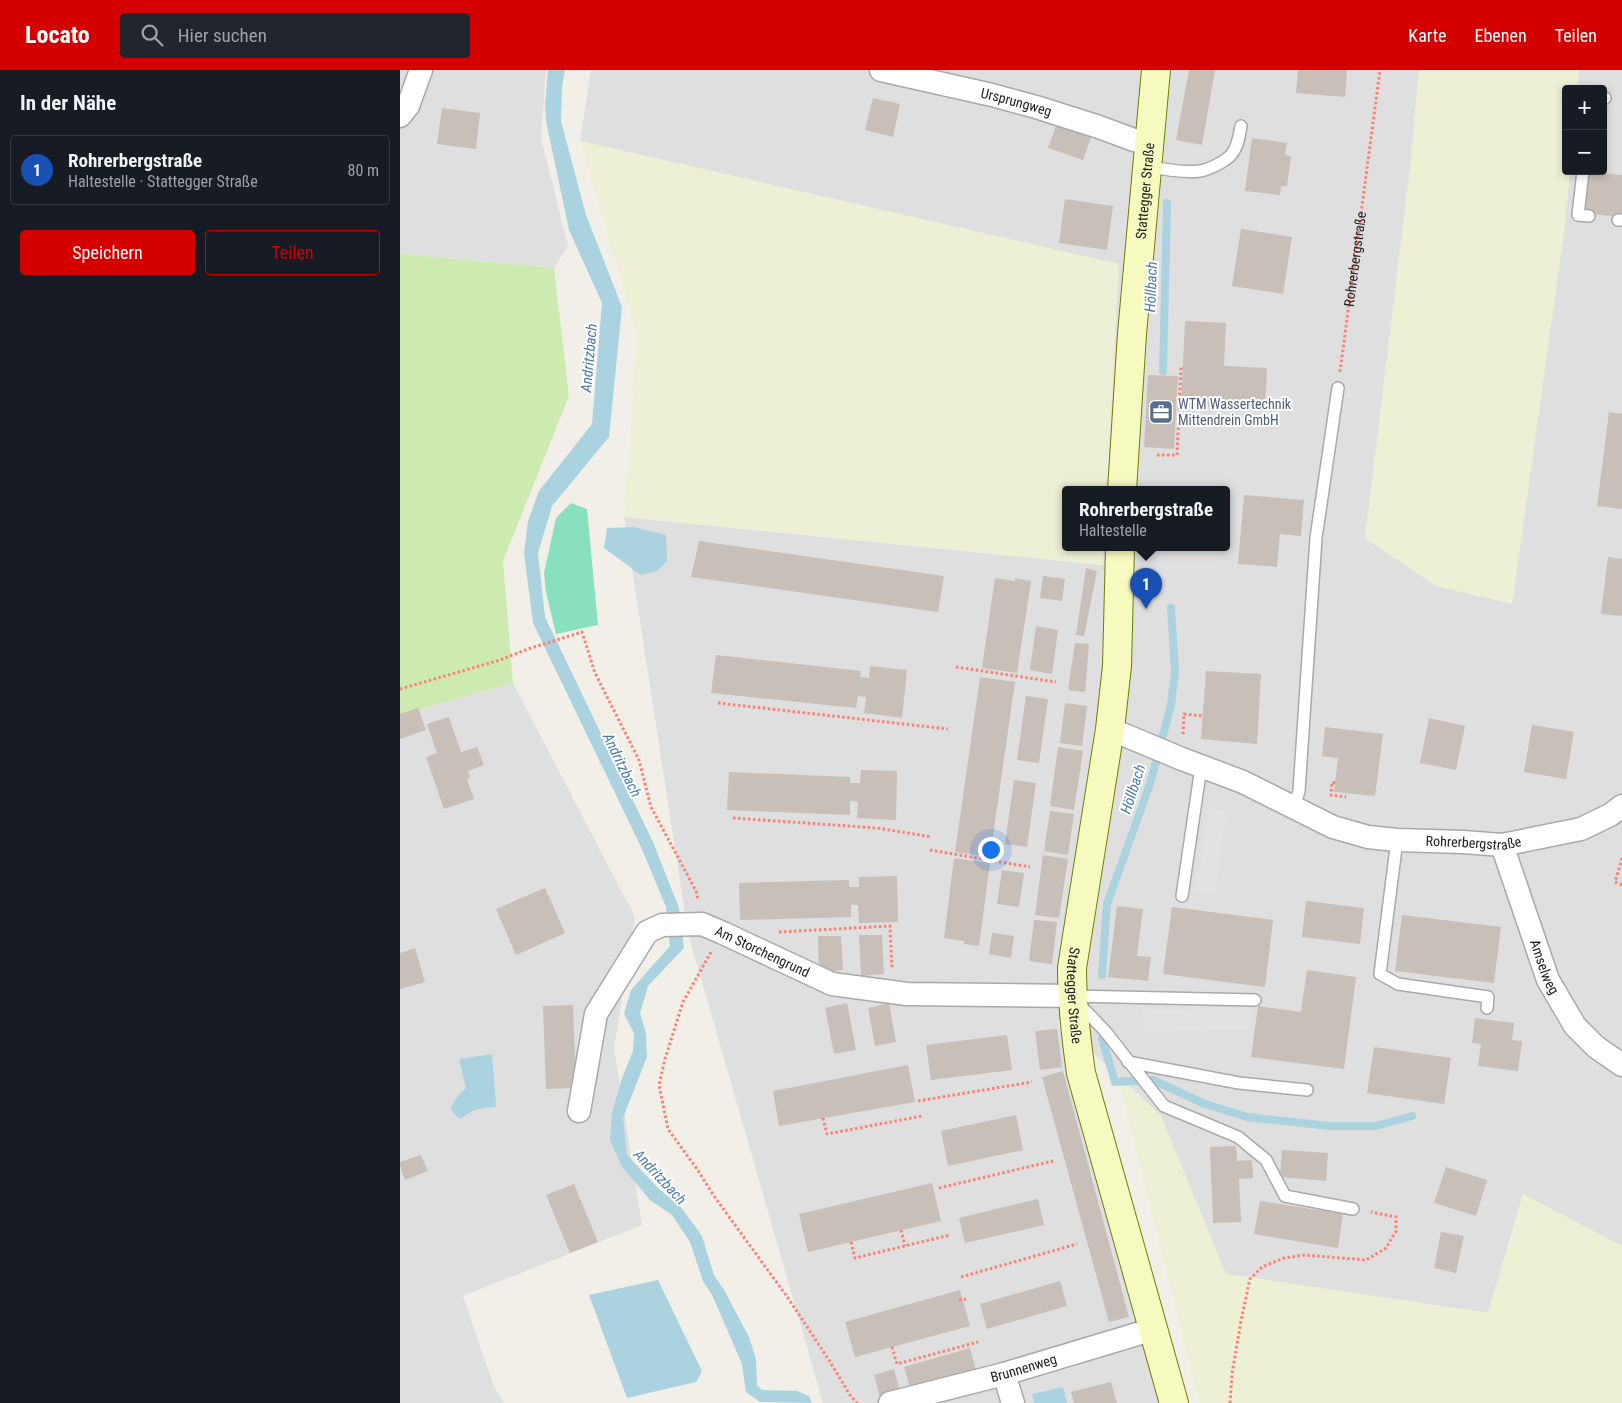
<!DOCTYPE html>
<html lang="de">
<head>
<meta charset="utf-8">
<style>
	:root { --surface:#171b24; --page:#20242c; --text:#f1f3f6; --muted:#9ea1a6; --line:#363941; --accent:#d40000 }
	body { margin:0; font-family:"Roboto Condensed",sans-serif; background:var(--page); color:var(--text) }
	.controls { position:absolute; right:15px; top:15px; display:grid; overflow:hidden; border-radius:5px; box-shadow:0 2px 8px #0003 }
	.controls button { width:45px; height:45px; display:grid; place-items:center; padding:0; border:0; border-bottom:1px solid var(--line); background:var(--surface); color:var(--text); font:25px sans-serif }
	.you { position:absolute; left:590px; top:779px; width:18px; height:18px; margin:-12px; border:4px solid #fff; border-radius:50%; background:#1a73e8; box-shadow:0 0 0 8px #1a73e833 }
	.badge { display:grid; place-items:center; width:32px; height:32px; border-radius:50%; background:var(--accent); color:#fff; font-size:16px; font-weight:700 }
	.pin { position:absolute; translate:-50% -41px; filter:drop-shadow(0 1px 2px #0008) }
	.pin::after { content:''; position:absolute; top:26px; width:18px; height:15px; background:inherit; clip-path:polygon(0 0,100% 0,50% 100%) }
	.popup { position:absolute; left:662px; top:416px; width:168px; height:65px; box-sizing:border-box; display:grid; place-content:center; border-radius:5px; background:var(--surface); filter:drop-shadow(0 1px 4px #0005); font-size:16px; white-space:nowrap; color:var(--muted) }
	.popup b { font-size:19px; color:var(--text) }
	.popup::after { content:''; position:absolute; left:50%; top:100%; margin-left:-10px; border:10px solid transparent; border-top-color:var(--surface) }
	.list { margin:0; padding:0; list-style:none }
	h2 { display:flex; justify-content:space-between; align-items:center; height:65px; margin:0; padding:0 20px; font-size:21px }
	h2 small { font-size:16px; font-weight:400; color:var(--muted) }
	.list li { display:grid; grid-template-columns:32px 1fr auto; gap:15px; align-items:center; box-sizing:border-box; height:70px; margin:0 10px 10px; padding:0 10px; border:1px solid var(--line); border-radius:5px }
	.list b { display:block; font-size:19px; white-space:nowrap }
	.list p { margin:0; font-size:16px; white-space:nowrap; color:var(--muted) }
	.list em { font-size:16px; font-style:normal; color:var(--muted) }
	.actions { display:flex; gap:10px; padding:15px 20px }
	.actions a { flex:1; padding:11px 0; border:1px solid var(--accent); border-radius:5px; text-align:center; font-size:18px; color:var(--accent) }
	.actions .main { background:var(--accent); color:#fff }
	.icon { flex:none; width:28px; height:28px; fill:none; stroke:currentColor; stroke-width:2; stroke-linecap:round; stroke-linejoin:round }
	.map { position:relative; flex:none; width:1222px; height:1333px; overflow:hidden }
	header { display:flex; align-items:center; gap:30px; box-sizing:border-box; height:70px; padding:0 25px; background:var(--accent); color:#fff }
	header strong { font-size:24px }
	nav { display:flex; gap:28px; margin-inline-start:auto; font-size:18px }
	.search { width:350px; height:45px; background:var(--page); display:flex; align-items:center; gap:12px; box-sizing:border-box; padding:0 18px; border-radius:5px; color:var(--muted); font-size:19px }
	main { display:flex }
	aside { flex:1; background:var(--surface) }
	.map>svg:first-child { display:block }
	.residential { fill:#e0dfdf }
	.farmland { fill:#eef0d5 }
	.grass { fill:#cdebb0 }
	.pitch { fill:#88e0be }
	.parking { fill:#e2e2e2 }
	.water { fill:#aad3df }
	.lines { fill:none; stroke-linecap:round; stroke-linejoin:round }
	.stream { stroke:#aad3df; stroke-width:8 }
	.building { fill:#c7bfb8 }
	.lane-casing { stroke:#a9a9a9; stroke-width:14 }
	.street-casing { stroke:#a9a9a9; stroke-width:25 }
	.secondary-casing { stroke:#707d05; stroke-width:30 }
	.path { stroke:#fa8072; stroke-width:3; stroke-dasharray:2.5 2.5; stroke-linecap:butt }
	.lane { stroke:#fff; stroke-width:11 }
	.street { stroke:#fff; stroke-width:22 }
	.secondary { stroke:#f7fabf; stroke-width:28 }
	.labels { text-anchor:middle; stroke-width:4; stroke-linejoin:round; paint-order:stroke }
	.street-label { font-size:14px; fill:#222; stroke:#fff }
	.service-label { font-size:14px; fill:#4e5e75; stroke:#fff; text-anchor:start }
	.water-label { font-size:15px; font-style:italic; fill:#4a7aab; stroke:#fff }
</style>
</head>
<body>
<header>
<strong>Locato</strong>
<div class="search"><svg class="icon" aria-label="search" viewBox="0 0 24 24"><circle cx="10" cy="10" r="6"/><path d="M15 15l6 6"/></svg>Hier suchen</div>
<nav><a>Karte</a><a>Ebenen</a><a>Teilen</a></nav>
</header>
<main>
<aside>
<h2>In der Nähe<small></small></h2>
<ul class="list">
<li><span class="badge" style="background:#1a4fb4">1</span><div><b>Rohrerbergstraße</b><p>Haltestelle · Stattegger Straße</p></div><em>80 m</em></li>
</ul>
<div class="actions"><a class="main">Speichern</a><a>Teilen</a></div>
</aside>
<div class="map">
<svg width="1222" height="1333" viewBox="0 0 1222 1333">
	<rect width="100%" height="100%" fill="#f2efe9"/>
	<path class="residential" d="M0,0h146l-5,68 27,108 -14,22 -154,-14z
		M191,0h828l-8,89 101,445 52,-373 6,-60h33v-82h-26l2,-19h43v1176l-99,-51 -35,118 -263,-39 -64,-158 -104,-97 107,384h-341l-135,-470 -64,-416 478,48 2,-17h122v-58h-119l11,-226 -538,-123z
		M113,613l122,234 -21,131 28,177 -179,71 31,91 10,16h-104v-688z"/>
	<path class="farmland" d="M1019,0h160l-2,19h-11v82h4l-6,60 -52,373 -76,-18 -71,-48 46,-379z
		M180,71l539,123 -12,226h-41v58h38l-1,17 -479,-48 13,-182z
		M717,1005l44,41 65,158 262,39 35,-119 99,52v157h-423z"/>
	<path class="grass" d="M0,184l154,14 15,128 -66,165 10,122 -113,32z"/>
	<path class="pitch" d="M171,433l16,6 11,116 -42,9 -10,-42 -2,-19 12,-55z"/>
	<path class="parking" d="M809,739l18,3 -13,82 -18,-3z
		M850,937v22l-106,3 -1,-22z"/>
	<path class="water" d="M148,0h17l-3,16 -1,35 25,94 36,92 -13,130 -57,69 -14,47 7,64 108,225 26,66 5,40 -36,38 -8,27 6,20 1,24 -24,61 4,37 32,34 21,17 22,30 12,39 10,15 25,47 7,22 1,26 5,5 35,1 12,5 3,7 -52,-1 -14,-10 -4,-28 -29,-67 -10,-16 -13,-39 -18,-27 -22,-15 -28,-33 -12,-27 2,-27 10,-35 11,-27 1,-18 -10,-19 7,-24 39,-44 -4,-39 -25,-60 -108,-224 -9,-70 4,-32 11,-30 53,-67 10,-121 -33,-73 -23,-109 -1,-16z
		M233,457l33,8 1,26 -10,10 -16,4 -37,-27 3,-20z
		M92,984l4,53c-14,1 -25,2 -35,12l-5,-3 -6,-8 7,-11 9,-9 -7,-29z
		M258,1210l44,91 -6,11 -69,16 -38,-103z
		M663,1317l4,16h-33l-2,-9z"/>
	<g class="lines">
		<path class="stream" d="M763,301l4,-168
			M702,905l5,-71 43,-120 21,-79 4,-34 -4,-63
			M702,969l13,43 38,-2 52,24 42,13 82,9h47l36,-10"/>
	</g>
	<path class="building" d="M789,0h26l-13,75 -26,-5z
		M898,0h49l-2,27 -49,-4z
		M473,28l27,6 -7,33 -28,-7z
		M42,38l38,5 -4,36 -39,-5z
		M657,53l35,12 -9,25 -35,-12z
		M852,68l35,5 -2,12 6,1 -4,30h-6l-1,9 -35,-4z
		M1185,102l37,3v42l-41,-4z
		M665,129l48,7 -6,44 -48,-7z
		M841,159l51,8 -9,57 -51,-8z
		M785,251l41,2 -2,43 43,2 -2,41 -84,-4z
		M748,305l30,1 -4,73 -30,-2z
		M1209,342l13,2v95l-25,-3z
		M844,425l60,5 -3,36 -21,-2 -3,33 -39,-3z
		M299,471l245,35 -6,36 -247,-35z
		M1208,487l14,2v57l-21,-2z
		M686,498l11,3 -13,65 -8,-1z
		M643,506l22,3 -3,22 -22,-3z
		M595,508l20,3v-3l16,3 -14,92 -35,-5z
		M636,556l22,4 -6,44 -22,-4z
		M675,573l14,1 -4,48 -17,-2z
		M316,585l145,16 -1,6 9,1 1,-12 37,4 -5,48 -38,-5 2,-16 -8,-1 -2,12 -145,-15z
		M806,601l55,3 -4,70 -56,-5z
		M580,607l35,5 -25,175 -35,-5z
		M626,626l22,3 -9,64 -22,-3z
		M665,633l22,3 -5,40 -22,-3z
		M18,638l8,22 -26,9v-25z
		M49,647l12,35 16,-5 7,18 -16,6 2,7 -3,1 7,20 -30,10 -18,-52 11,-4 -10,-29z
		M1029,648l36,8 -9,44 -36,-7z
		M1132,655l42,7 -8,47 -42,-7z
		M925,657l58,7 -8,62 -41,-4 4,-34 -16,-2z
		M658,677l25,4 -9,59 -24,-4z
		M461,700l36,1 -1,49 -39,-2 1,-16 -8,-1v14l-123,-5 2,-38 121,5v6h10z
		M614,710l22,3 -9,64 -22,-3z
		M650,741l24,3 -6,41 -24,-4z
		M643,785l25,4 -9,59 -24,-3z
		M554,788l36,5 -11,83 -15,-2v-3l-20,-3z
		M602,800l22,3 -5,34 -22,-3z
		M497,806l1,46 -39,1 -1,-18h-7v12l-111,3 -1,-37 110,-3v7h10v-10z
		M145,818l20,45 -49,22 -20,-46z
		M906,831l58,7 -4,36 -58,-7z
		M717,836l26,3 -6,47 14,1 -3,24 -40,-4z
		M772,837l101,13 -8,67 -102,-13z
		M1002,845l99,12 -7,56 -99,-12z
		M634,850l23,2 -5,42 -23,-3z
		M592,863l22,3 -3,22 -22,-4z
		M459,865h23l2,39 -23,2z
		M418,866h23l2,34 -24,2z
		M15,878l10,34 -25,7v-36z
		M907,900l49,7 -12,92 -93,-12 7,-51 43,6z
		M447,933l9,47 -22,4 -9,-46z
		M489,933l7,39 -21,4 -7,-38z
		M173,935l3,83 -30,1 -3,-83z
		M1075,948l39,5 -2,17 10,1 -4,30 -40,-5 3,-22 -9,-1z
		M657,959l5,38 -22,3 -5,-39z
		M607,965l5,35 -81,10 -5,-35z
		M974,977l77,11 -7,46 -77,-11z
		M508,995l7,37 -136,24 -6,-35z
		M663,1001l66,246 -20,5 -67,-245z
		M616,1045l7,35 -75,16 -7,-35z
		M836,1076l1,15 15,-1 1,18 -14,1 2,43 -28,1 -3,-76z
		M882,1080l46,3 -2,28 -46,-4z
		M21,1085l7,16 -23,9 -5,-14v-4z
		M1046,1097l41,13 -11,36 -42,-13z
		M532,1113l9,38 -133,31 -9,-38z
		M174,1114l24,58 -28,11 -24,-58z
		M638,1129l6,26 -79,18 -6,-25z
		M860,1131l83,13 -5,34 -84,-14z
		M1041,1162l23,4 -8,37 -22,-5z
		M660,1211l7,25 -80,23 -7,-25z
		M560,1220l10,36 -115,31 -10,-35z
		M570,1278l6,22 -66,18 -6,-21z
		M494,1299l6,22 -20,6 -6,-22z
		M711,1312l6,21h-43l-3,-11z"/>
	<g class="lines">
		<defs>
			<path id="lane" d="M1203,28h2
				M746,96c15,3 40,7 54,5 8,-1 26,-10 31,-16 7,-8 8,-19 10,-29
				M1183,101l-5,44 11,1
				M1218,150h4
				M894,737l5,-16 17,-253 22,-150
				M997,770l-17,134 18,10 90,13 -1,11
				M782,826l19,-129
				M672,926l183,4
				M678,933l27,28 59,75 74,31 28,23 19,36 68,13
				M728,992l111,21 68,7"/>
			<g id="street">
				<path id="s2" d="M481,0l111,25 44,12 63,20 35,13 14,3"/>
				<path d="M0,46l8,-10 13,-36"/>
				<path id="s3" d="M710,659l72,30 61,23 90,45 35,10 29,3 66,2 39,3 79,-16 29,-14 12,-9"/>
				<path id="s4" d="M1102,775l46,135 27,46 21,21 26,18"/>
				<path id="s5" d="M179,1041l17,-97 51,-82 15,-7 40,-1 21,9 109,51 75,10 165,2"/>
				<path d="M604,1304l9,29"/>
				<path id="s6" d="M490,1333l114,-29 150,-45"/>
			</g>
			<g id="secondary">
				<path id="s7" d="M722,420l10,-156 24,-264"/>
				<path id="s8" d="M720,478l-3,118 -7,63 -38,239c0,35 4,70 9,105l93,330"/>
			</g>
		</defs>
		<use href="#lane" class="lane-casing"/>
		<use href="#street" class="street-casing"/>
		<use href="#secondary" class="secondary-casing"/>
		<g class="path">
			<path id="s1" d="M940,302l40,-302"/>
			<path d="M757,385h20l4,-88 2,1"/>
			<path d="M556,597l100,15"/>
			<path d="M0,619l100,-29 28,-11 54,-17 13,41 44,87 12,47 45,84 2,9"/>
			<path d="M318,633l230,26"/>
			<path d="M783,664l1,-20 19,2"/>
			<path d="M935,713l-3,-1 -1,13 15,2"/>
			<path d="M333,748l144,10 55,9"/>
			<path d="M530,780l100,17"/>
			<path d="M1222,788l-7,24 7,3"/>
			<path d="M379,862l111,-6 2,42"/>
			<path d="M311,882l-28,50 -18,57 -6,26 9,44 29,40 17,27 74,102 41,62 21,35 7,8"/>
			<path d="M518,1031l114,-19"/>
			<path d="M423,1048l4,16 95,-18"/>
			<path d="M539,1118l114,-27"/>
			<path d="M501,1160l4,16"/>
			<path d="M451,1172l4,16 95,-23"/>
			<path d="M561,1207l116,-33"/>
			<path d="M559,1230l7,-1"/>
			<path d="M492,1277l5,17 81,-22"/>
			<path d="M830,1333l2,-29 9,-53 9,-42 12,-12 22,-9 21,-3 61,5 20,-12 10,-17v-14l-25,-5"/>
		</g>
		<use href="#lane" class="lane"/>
		<use href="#street" class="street"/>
		<use href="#secondary" class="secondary"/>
	</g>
	<defs>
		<symbol id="office-square" viewBox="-11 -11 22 22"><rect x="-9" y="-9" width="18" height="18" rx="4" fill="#5c6f8a" stroke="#fff"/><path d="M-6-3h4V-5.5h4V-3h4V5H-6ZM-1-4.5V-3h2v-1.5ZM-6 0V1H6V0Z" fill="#fff"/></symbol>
	</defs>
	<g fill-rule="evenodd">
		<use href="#office-square" x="747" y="328" width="28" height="28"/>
	</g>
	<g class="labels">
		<g class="street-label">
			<text dy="5" stroke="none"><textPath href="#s2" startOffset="139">Ursprungweg</textPath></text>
			<text dy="5" stroke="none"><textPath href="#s7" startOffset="300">Stattegger Straße</textPath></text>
			<text dy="5" stroke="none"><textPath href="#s1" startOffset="114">Rohrerbergstraße</textPath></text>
			<text dy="5" stroke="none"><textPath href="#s3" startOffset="386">Rohrerbergstraße</textPath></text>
			<text dy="5" stroke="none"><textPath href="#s5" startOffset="318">Am Storchengrund</textPath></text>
			<text dy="5" stroke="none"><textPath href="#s4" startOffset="129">Amselweg</textPath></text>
			<text dy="5" stroke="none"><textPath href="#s8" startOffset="451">Stattegger Straße</textPath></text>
			<text dy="5" stroke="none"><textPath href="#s6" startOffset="138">Brunnenweg</textPath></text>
		</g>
		<g class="service-label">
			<text x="778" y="339">WTM Wassertechnik<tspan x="778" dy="16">Mittendrein GmbH</tspan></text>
		</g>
		<g class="water-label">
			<text transform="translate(751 217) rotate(-88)" y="5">Höllbach</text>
			<text transform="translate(189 288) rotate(-85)" y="5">Andritzbach</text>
			<text transform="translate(222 695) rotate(64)" y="5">Andritzbach</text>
			<text transform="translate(733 719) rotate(-72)" y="5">Höllbach</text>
			<text transform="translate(260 1107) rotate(47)" y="5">Andritzbach</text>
		</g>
	</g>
</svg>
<div class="controls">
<button>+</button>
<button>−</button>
</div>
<div class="you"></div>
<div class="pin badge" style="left:746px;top:539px;background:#1a4fb4">1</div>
<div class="popup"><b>Rohrerbergstraße</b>Haltestelle</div>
</div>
</main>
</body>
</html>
